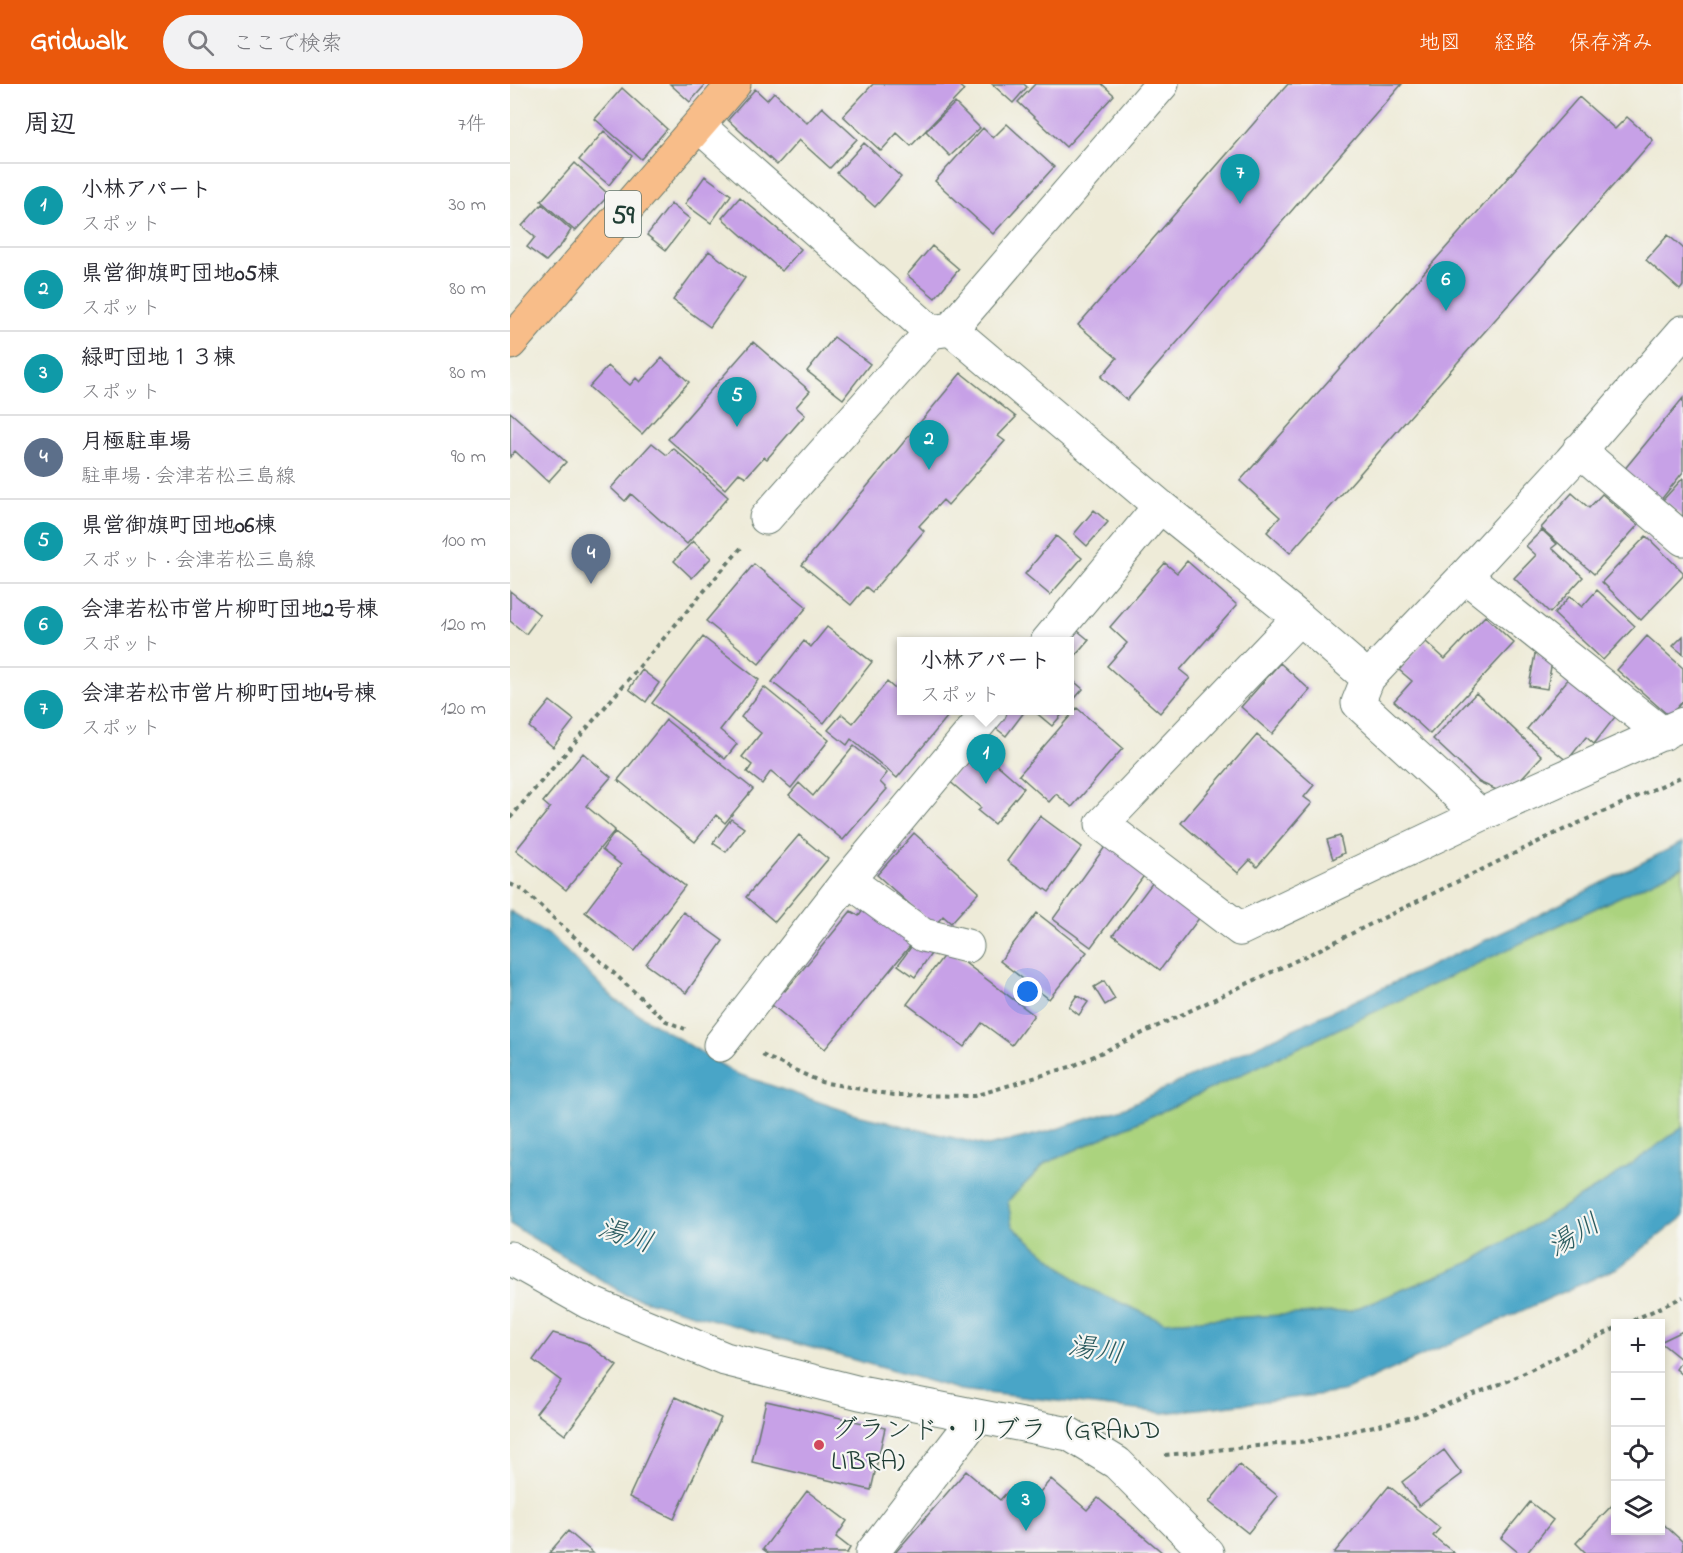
<!DOCTYPE html>
<html lang="ja">
<head>
<meta charset="utf-8">
<style>
	:root { --surface:#fff; --page:#f2f2f3; --text:#2b2b33; --muted:#7c7c81; --line:#e1e1e2; --accent:#ea580c }
	body { margin:0; font-family:"Indie Flower","Klee One",sans-serif; background:var(--page); color:var(--text) }
	.controls { position:absolute; right:18px; bottom:18px; display:grid; overflow:hidden; border-radius:0px; box-shadow:0 3px 9px #0003 }
	.controls button { width:54px; height:54px; display:grid; place-items:center; padding:0; border:0; border-bottom:2px solid var(--line); background:var(--surface); color:var(--text); font:30px sans-serif }
	.you { position:absolute; left:518px; top:908px; width:21px; height:21px; margin:-15px; border:4px solid #fff; border-radius:50%; background:#1a73e8; box-shadow:0 0 0 9px #1a73e833 }
	.badge { display:grid; place-items:center; width:39px; height:39px; border-radius:50%; background:var(--accent); color:#fff; font-size:20px; font-weight:700 }
	.pin { position:absolute; translate:-50% -50px; filter:drop-shadow(0 2px 3px #0008) }
	.pin::after { content:''; position:absolute; top:32px; width:21px; height:18px; background:inherit; clip-path:polygon(0 0,100% 0,50% 100%) }
	.popup { position:absolute; left:387px; top:553px; width:177px; height:78px; box-sizing:border-box; display:grid; place-content:center; border-radius:0px; background:var(--surface); filter:drop-shadow(0 2px 4px #0005); font-size:20px; white-space:nowrap; color:var(--muted) }
	.popup b { font-size:22px; color:var(--text) }
	.popup::after { content:''; position:absolute; left:50%; top:100%; margin-left:-12px; border:12px solid transparent; border-top-color:var(--surface) }
	.list { margin:0; padding:0; list-style:none }
	h2 { display:flex; justify-content:space-between; align-items:center; height:78px; margin:0; padding:0 24px; font-size:26px }
	h2 small { font-size:20px; font-weight:400; color:var(--muted) }
	.list li { display:grid; grid-template-columns:39px 1fr auto; gap:18px; align-items:center; box-sizing:border-box; height:84px; padding:0 24px; border-top:2px solid var(--line) }
	.list b { display:block; font-size:22px; white-space:nowrap }
	.list p { margin:0; font-size:20px; white-space:nowrap; color:var(--muted) }
	.list em { font-size:20px; font-style:normal; color:var(--muted) }
	.icon { flex:none; width:33px; height:33px; fill:none; stroke:currentColor; stroke-width:2; stroke-linecap:round; stroke-linejoin:round }
	.map { position:relative; flex:none; width:1173px; height:1469px; overflow:hidden }
	header { display:flex; align-items:center; gap:36px; box-sizing:border-box; height:84px; padding:0 30px; background:var(--accent); color:#fff }
	header strong { font-size:28px }
	nav { display:flex; gap:33px; margin-inline-start:auto; font-size:21px }
	.search { width:420px; height:54px; background:var(--page); display:flex; align-items:center; gap:15px; box-sizing:border-box; padding:0 21px; border-radius:33px; color:var(--muted); font-size:22px }
	main { display:flex }
	aside { flex:1; background:var(--surface) }
	.map>svg:first-child { display:block }
	.green { fill:#abd37e; stroke:#658859; stroke-width:1.5 }
	.water { fill:#49a5c7; stroke:#34717e; stroke-width:1.5 }
	.building { fill:#c7a1e7 }
	.lines { fill:none; stroke-linecap:round; stroke-linejoin:round }
	.minor-casing { stroke:#677a6d; stroke-width:35 }
	.major-casing { stroke:#677a6d; stroke-width:35 }
	.path { stroke:#677a6d; stroke-width:4; stroke-dasharray:4.5 4.5; stroke-linecap:butt }
	.minor { stroke:#fff; stroke-width:33 }
	.major { stroke:#f8bd89; stroke-width:33 }
	.poi-dot { fill:#d1495b; stroke:#f6f6f2; stroke-width:2 }
	.labels { text-anchor:middle; stroke-width:4.5; stroke-linejoin:round; paint-order:stroke }
	.shield { fill:#f6f6f2; stroke:#60746d; stroke-width:1.5 }
	.shield-label { font-size:26px; font-weight:bold; fill:#1f3d34 }
	.poi-label { font-size:27px; fill:#1f3d34; stroke:#f6f6f2; text-anchor:start }
	.water-label { font-size:28px; font-style:italic; fill:#2c5c60; stroke:#f6f6f2 }
</style>
</head>
<body>
<header>
<strong>Gridwalk</strong>
<div class="search"><svg class="icon" aria-label="search" viewBox="0 0 24 24"><circle cx="10" cy="10" r="6"/><path d="M15 15l6 6"/></svg>ここで検索</div>
<nav><a>地図</a><a>経路</a><a>保存済み</a></nav>
</header>
<main>
<aside>
<h2>周辺<small>7件</small></h2>
<ul class="list">
<li><span class="badge" style="background:#0f9aa8">1</span><div><b>小林アパート</b><p>スポット</p></div><em>30 m</em></li>
<li><span class="badge" style="background:#0f9aa8">2</span><div><b>県営御旗町団地05棟</b><p>スポット</p></div><em>80 m</em></li>
<li><span class="badge" style="background:#0f9aa8">3</span><div><b>緑町団地１３棟</b><p>スポット</p></div><em>80 m</em></li>
<li><span class="badge" style="background:#5c6f8a">4</span><div><b>月極駐車場</b><p>駐車場 · 会津若松三島線</p></div><em>90 m</em></li>
<li><span class="badge" style="background:#0f9aa8">5</span><div><b>県営御旗町団地06棟</b><p>スポット · 会津若松三島線</p></div><em>100 m</em></li>
<li><span class="badge" style="background:#0f9aa8">6</span><div><b>会津若松市営片柳町団地2号棟</b><p>スポット</p></div><em>120 m</em></li>
<li><span class="badge" style="background:#0f9aa8">7</span><div><b>会津若松市営片柳町団地4号棟</b><p>スポット</p></div><em>120 m</em></li>
</ul>
</aside>
<div class="map">
<svg width="1173" height="1469" viewBox="0 0 1173 1469">
	<rect width="100%" height="100%" fill="#f6f6f2"/>
	<filter id="ink" filterUnits="userSpaceOnUse"><feTurbulence type="fractalNoise" baseFrequency=".0167" numOctaves="2"/><feDisplacementMap in="SourceGraphic" scale="12" xChannelSelector="R" yChannelSelector="G"/><feConvolveMatrix kernelMatrix="1 2 1 2 8 2 1 2 1" color-interpolation-filters="sRGB"/></filter>
	<filter id="wash" filterUnits="userSpaceOnUse"><feTurbulence type="fractalNoise" baseFrequency=".008" numOctaves="4" result="noise"/><feDisplacementMap in="SourceGraphic" scale="24" xChannelSelector="R" yChannelSelector="G"/><feGaussianBlur stdDeviation="1.35" result="paint"/><feColorMatrix in="noise" values="0 0 0 0 0 0 0 0 0 0 0 0 0 0 0 0 0 1.4 0 .05"/><feComposite in="paint" operator="in"/></filter>
	<g filter="url(#wash)">
		<rect width="100%" height="100%" fill="#eeebd8"/>
		<path class="green" d="M1173,783v260l-74,53 -138,82 -121,49 -186,11 -79,-35 -73,-61 -4,-25 38,-38 130,-58z"/>
		<path class="water" d="M1173,758v25l-507,238 -130,58 -38,38 4,25 73,61 79,35 186,-11 121,-49 138,-82 74,-53v90l-64,50 -277,125 -178,21 -204,-23 -334,-95 -116,-71v-313l41,25 64,64 120,73 122,42 131,31 59,-14 76,-24 400,-185z"/>
		<g id="blocks">
			<path class="building" d="M160,0h36l-16,18z
				M363,0h84l7,6 -53,56 -14,-13 -16,18 -38,-35z
				M482,0h32l3,3 -14,16z
				M525,0h67l12,11 -48,52 -48,-45z
				M778,0h114l-275,316 -26,-23 16,-19 -39,-33z
				M112,4l45,41 -26,30 -46,-40z
				M245,5l12,11 7,-8 33,31 15,-16 35,32 -27,29 -31,-28 -22,25 -49,-45z
				M1069,13l36,32 12,-12 26,23 -363,413 -23,-21 13,-15 -40,-36z
				M445,19l25,25 -30,28 -24,-25z
				M497,40l47,43 -61,67 -58,-53 48,-53 10,10z
				M94,47l28,25 -23,29 -30,-25z
				M354,59l37,34 -26,30 -38,-34z
				M65,79l34,32 -34,36 -34,-30z
				M195,92l26,19 -20,28 -26,-19z
				M230,113l61,52 -19,22 -60,-53z
				M32,120l29,26 -9,14 -16,17 -19,-14 8,-10 -13,-11z
				M161,120l19,15 -24,31 -19,-15z
				M1158,151l15,13v38l-3,4 -34,-30z
				M422,162l27,23 -24,29 -28,-23z
				M199,167l36,27 -35,49 -37,-27z
				M324,253l36,27 -27,35 -36,-28z
				M243,258l57,49 -14,16 9,8 -38,44 -3,-2 -18,20 -7,-4 -14,16 -57,-50z
				M152,274l27,24 -47,52 -53,-47 19,-21 22,19 6,-7 4,4z
				M451,289l55,44 -18,19 7,5 -57,64 -5,-5 -24,26 5,5 -52,61 -6,-5 -15,18 -49,-40z
				M1173,314v74l-23,29 -37,-30z
				M0,328l56,50 -18,20 -33,-31 -5,6z
				M142,359l15,12 6,-7 55,49 -41,47 -56,-50 -6,7 -14,-13z
				M1173,394v39l-20,-17z
				M1062,409l17,15 13,-14 36,31 -44,49 -53,-46z
				M584,426l14,12 -21,24 -13,-12z
				M1032,446l15,14 -5,4 31,29 -33,36 -36,-35 22,-23 -10,-9z
				M546,452l26,22 -32,37 -25,-21z
				M1136,452l37,36v4l-42,44 -39,-38z
				M183,457l18,17 -19,20 -18,-17z
				M677,477l50,44 -57,65 10,8 -30,35 -53,-47 20,-23 -17,-16 55,-64 12,10z
				M244,480l53,43 -48,57 -53,-43z
				M1087,506l38,36 -32,34 -49,-46 16,-18 12,11z
				M0,507l30,24 -14,19 -16,-13z
				M975,532l29,27 -84,91 -36,-33 18,-20 -13,-11 26,-29 20,18z
				M557,538l22,18 -19,22v-20h-18z
				M317,543l45,35 -48,61 -52,-41 32,-41 7,6z
				M1137,552l36,32v33l-14,15 -52,-46z
				M1173,552v18l-10,-8z
				M193,553l56,43 -39,50 17,14 -12,15 -73,-56z
				M1025,570l18,2 -6,33 -18,-3z
				M770,579l30,27 -38,44 -31,-27z
				M132,586l17,13 -13,19 -17,-13z
				M1060,593l18,14 -2,3 29,23 -21,27 -8,-7 -19,24 -40,-32z
				M560,594l13,11 -13,15z
				M392,595v32h39l7,5 -51,62 -46,-39 -4,6 -19,-15 14,-16 11,9 34,-41 8,7z
				M254,603l65,53 -38,48 -20,-17 -9,13 -15,-12 5,-7 -10,-8 19,-24 -20,-16z
				M966,609l66,63 -26,28 -15,8 -22,-10 -46,-43z
				M40,617l24,19 -21,27 -24,-20z
				M567,624l46,40 -51,59 -16,-13 -7,8 -30,-27z
				M489,627h26l-19,25 -17,-13z
				M524,627h31l-13,15z
				M156,636l87,69 -28,34 -9,-8 -21,27 -77,-62z
				M747,651l57,50 -10,12 8,6 -55,64 -7,-7 -12,13 -57,-50z
				M344,662l33,27 -7,9 7,7 -44,51 -54,-45 10,-12 14,13z
				M467,663l47,41 -30,36 -16,-13 3,-3 -33,-28z
				M73,669l28,24 -25,29 29,24 -49,60 -50,-40 34,-42 -7,-6z
				M530,732l42,31 -33,45 -42,-31z
				M221,735l13,9 -18,24 -13,-9z
				M105,748l70,54 -50,65 -50,-39 36,-47 -19,-15z
				M404,749l65,59 -28,31 -8,-7 -9,10 -57,-51z
				M289,751l29,24 -53,63 -29,-25z
				M830,752l4,17 -11,6 -6,-19z
				M597,760l39,29 -55,74 -38,-28z
				M643,798l47,35 -40,53 -47,-35z
				M358,819l46,38 -89,108 -59,-49 12,-15 7,6 66,-80 8,5z
				M173,828l40,29 -37,52 -40,-29z
				M527,829l50,39 -38,47 -49,-38z
				M406,856l17,11 -18,26 -17,-12z
				M438,866l86,65 -22,30 -30,-22 -18,24 -57,-43z
				M594,897l11,18 -10,6 -11,-18z
				M567,911l11,7 -9,13 -10,-8z
				M1173,1247v44l-7,-6 6,-9 -22,-18z
				M43,1249l33,10 31,23 -52,69 -29,-22 25,-32 -28,-21z
				M165,1313l46,21 -47,101 -45,-22z
				M256,1317l119,27 -14,62 -119,-28z
				M934,1366l18,24 -43,32 -17,-24z
				M729,1381l39,31 -30,37 -39,-31z
				M456,1387l34,29 9,-10 19,16 23,-27 36,31 11,-12 65,55h-268z
				M879,1402l51,42 -7,8 21,17h-120z
				M297,1407l40,30 -11,16 14,11 -3,5h-79l-5,-4z
				M1106,1417v29h44v-9l23,21v11h-97l-10,-10z
				M1020,1418l23,18 -26,33h-8l-18,-15z
				M58,1447l25,22h-44z"/>
		</g>
	</g>
	<g filter="url(#ink)">
		<use href="#blocks" fill-opacity="0" stroke="#677a6d" stroke-width="1.5"/>
		<g class="lines">
			<defs>
				<path id="minor" d="M189,42l232,206 20,-3 211,-245
					M441,245l209,177 139,112 69,60
					M1069,366l104,89
					M256,434l165,-186
					M955,492l198,158
					M789,534l-197,206 138,105 240,-114 203,-91
					M537,558l113,-136
					M970,731l-122,-112 10,-25 97,-102 105,-114 113,-130
					M338,796l75,55 44,11
					M210,961l128,-165 142,-170
					M0,1174l78,44 137,57 135,34 209,41 48,29 90,90
					M362,1469l105,-137"/>
				<path id="major" d="M0,259l224,-259"/>
			</defs>
			<use href="#minor" class="minor-casing"/>
			<use href="#major" class="major-casing"/>
			<path class="path" d="M0,734l231,-270
				M0,800l13,6 143,131 19,8
				M252,971l59,27 73,13 80,1 99,-30 237,-112 242,-119 131,-59
				M1115,1240l58,-27
				M655,1371l144,-14 104,-24 95,-36 108,-53"/>
			<use href="#minor" class="minor"/>
			<use href="#major" class="major"/>
		</g>
	</g>
	<circle class="poi-dot" cx="309" cy="1361" r="6"/>
	<g class="labels">
		<rect class="shield" x="95" y="107" width="36" height="46" rx="4.5"/>
		<g class="shield-label">
			<text x="113" y="139">59</text>
		</g>
		<g class="poi-label">
			<text x="321" y="1354">グランド・リブラ（GRAND<tspan x="321" dy="31">LIBRA)</tspan></text>
		</g>
		<g class="water-label">
			<text transform="translate(116 1150) rotate(18)" y="10">湯川</text>
			<text transform="translate(1063 1150) rotate(-31)" y="10">湯川</text>
			<text transform="translate(586 1264) rotate(9)" y="10">湯川</text>
		</g>
	</g>
</svg>
<div class="controls">
<button>+</button>
<button>−</button>
<button><svg class="icon" aria-label="locate" viewBox="0 0 24 24"><circle cx="12" cy="12" r="6"/><path d="M12 2v4M12 18v4M2 12h4M18 12h4"/></svg></button>
<button><svg class="icon" aria-label="layers" viewBox="0 0 24 24"><path d="M12 4l9 5-9 5-9-5zM3 14l9 5 9-5"/></svg></button>
</div>
<div class="you"></div>
<div class="pin badge" style="left:476px;top:700px;background:#0f9aa8">1</div>
<div class="popup"><b>小林アパート</b>スポット</div>
<div class="pin badge" style="left:419px;top:386px;background:#0f9aa8">2</div>
<div class="pin badge" style="left:516px;top:1447px;background:#0f9aa8">3</div>
<div class="pin badge" style="left:81px;top:500px;background:#5c6f8a">4</div>
<div class="pin badge" style="left:227px;top:343px;background:#0f9aa8">5</div>
<div class="pin badge" style="left:936px;top:227px;background:#0f9aa8">6</div>
<div class="pin badge" style="left:730px;top:120px;background:#0f9aa8">7</div>
</div>
</main>
</body>
</html>
